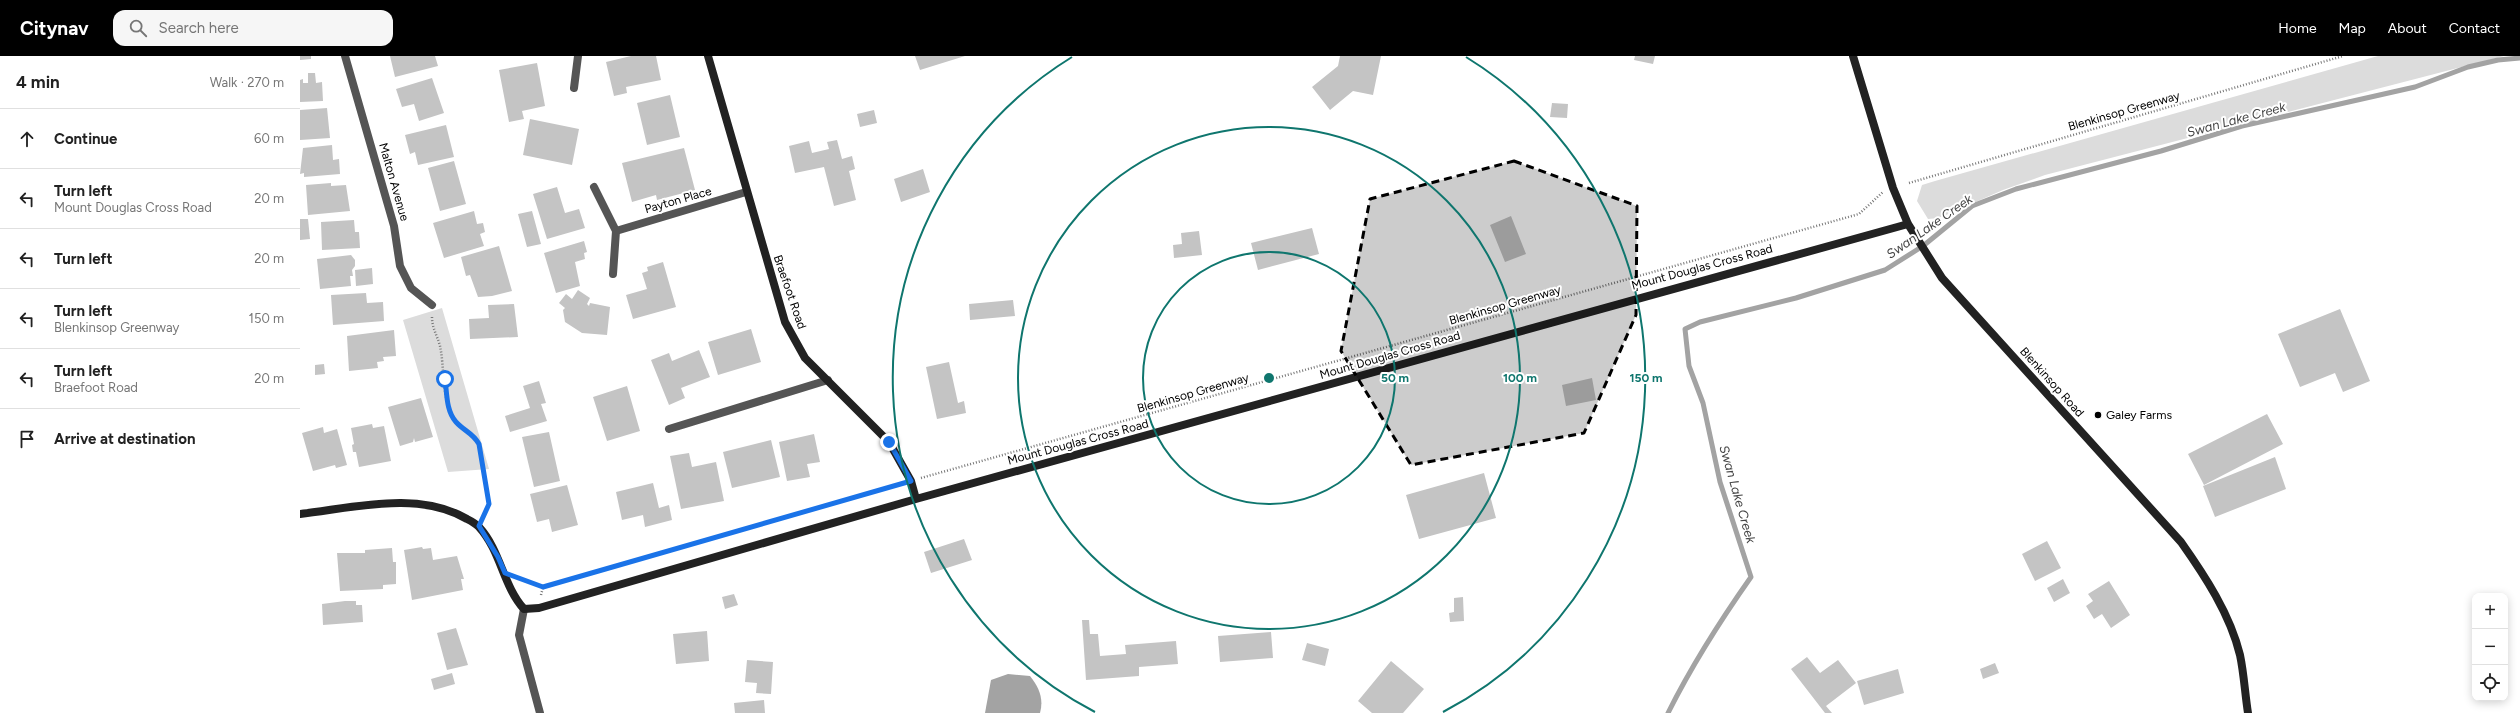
<!DOCTYPE html>
<html lang="en">
<head>
<meta charset="utf-8">
<style>
	:root { --surface:#fff; --page:#f6f6f6; --text:#222; --muted:#767676; --line:#e0e0e0; --accent:#000 }
	body { margin:0; font-family:Figtree,sans-serif; background:var(--page); color:var(--text) }
	.controls { position:absolute; right:12px; bottom:12px; display:grid; overflow:hidden; border-radius:8px; box-shadow:0 2px 10px #0003 }
	.controls button { width:36px; height:36px; display:grid; place-items:center; padding:0; border:0; border-bottom:1px solid var(--line); background:var(--surface); color:var(--text); font:20px sans-serif }
	.stop { position:absolute; width:12px; height:12px; margin:-9px; border:3px solid #1a73e8; border-radius:50%; background:#fff }
	.stop.end { background:#1a73e8; border-color:#fff; box-shadow:0 1px 4px #0008 }
	.list { margin:0; padding:0; list-style:none }
	h2 { display:flex; justify-content:space-between; align-items:center; height:52px; margin:0; padding:0 16px; font-size:17px }
	h2 small { font-size:13px; font-weight:400; color:var(--muted) }
	.list li { display:grid; grid-template-columns:26px 1fr auto; gap:12px; align-items:center; box-sizing:border-box; height:60px; padding:0 16px; border-top:1px solid var(--line) }
	.list b { display:block; font-size:15px; white-space:nowrap }
	.list p { margin:0; font-size:13px; white-space:nowrap; color:var(--muted) }
	.list em { font-size:13px; font-style:normal; color:var(--muted) }
	.icon { flex:none; width:22px; height:22px; fill:none; stroke:currentColor; stroke-width:2; stroke-linecap:round; stroke-linejoin:round }
	.map { position:relative; flex:none; width:2220px; height:657px; overflow:hidden }
	header { display:flex; align-items:center; gap:24px; box-sizing:border-box; height:56px; padding:0 20px; background:var(--accent); color:#fff }
	header strong { font-size:19px }
	nav { display:flex; gap:22px; margin-inline-start:auto; font-size:14px }
	.search { width:280px; height:36px; background:var(--page); display:flex; align-items:center; gap:10px; box-sizing:border-box; padding:0 14px; border-radius:12px; color:var(--muted); font-size:15px }
	main { display:flex }
	aside { flex:1; background:var(--surface) }
	.map>svg:first-child { display:block }
	.green { fill:#dcdcdc }
	.water { fill:#a3a3a3 }
	.lines { fill:none; stroke-linecap:round; stroke-linejoin:round }
	.stream { stroke:#a3a3a3; stroke-width:5 }
	.building { fill:#c4c4c4 }
	.path { stroke:#777; stroke-width:2.5; stroke-dasharray:1 2; stroke-linecap:butt }
	.lane { stroke:#555; stroke-width:8 }
	.street { stroke:#555; stroke-width:8 }
	.secondary { stroke:#222; stroke-width:8 }
	.route { stroke:#1a73e8; stroke-width:5 }
	.marked { fill:#000; fill-opacity:0.2; stroke:#000; stroke-width:3; stroke-dasharray:8 5; stroke-linejoin:round }
	.ring { fill:none; stroke:#0f766e; stroke-width:2 }
	.poi-dot { fill:#000; stroke:#fff; stroke-width:1.5 }
	.labels { text-anchor:middle; stroke-width:4; stroke-linejoin:round; paint-order:stroke }
	.street-label { font-size:12px; fill:#000; stroke:#fff }
	.poi-label { font-size:12px; fill:#000; stroke:#fff; text-anchor:start }
	.water-label { font-size:13px; font-style:italic; fill:#444; stroke:#fff }
	.centre { fill:#0f766e; stroke:#fff; stroke-width:2 }
	.ring-label { font-size:12px; text-anchor:middle; font-weight:bold; fill:#0f766e; stroke:#fff; stroke-width:4; stroke-linejoin:round; paint-order:stroke }
</style>
</head>
<body>
<header>
<strong>Citynav</strong>
<div class="search"><svg class="icon" aria-label="search" viewBox="0 0 24 24"><circle cx="10" cy="10" r="6"/><path d="M15 15l6 6"/></svg>Search here</div>
<nav><a>Home</a><a>Map</a><a>About</a><a>Contact</a></nav>
</header>
<main>
<aside>
<h2>4 min<small>Walk · 270 m</small></h2>
<ul class="list">
<li><svg class="icon" aria-label="ahead" viewBox="0 0 24 24"><path d="M12 20V5M6 11l6-6 6 6"/></svg><div><b>Continue</b></div><em>60 m</em></li>
<li><svg class="icon" aria-label="left" viewBox="0 0 24 24"><path d="M17 20v-9H6M10 6l-5 5 5 5"/></svg><div><b>Turn left</b><p>Mount Douglas Cross Road</p></div><em>20 m</em></li>
<li><svg class="icon" aria-label="left" viewBox="0 0 24 24"><path d="M17 20v-9H6M10 6l-5 5 5 5"/></svg><div><b>Turn left</b></div><em>20 m</em></li>
<li><svg class="icon" aria-label="left" viewBox="0 0 24 24"><path d="M17 20v-9H6M10 6l-5 5 5 5"/></svg><div><b>Turn left</b><p>Blenkinsop Greenway</p></div><em>150 m</em></li>
<li><svg class="icon" aria-label="left" viewBox="0 0 24 24"><path d="M17 20v-9H6M10 6l-5 5 5 5"/></svg><div><b>Turn left</b><p>Braefoot Road</p></div><em>20 m</em></li>
<li><svg class="icon" aria-label="arrive" viewBox="0 0 24 24"><path d="M6 21V4h12l-3 4 3 4H6"/></svg><div><b>Arrive at destination</b></div></li>
</ul>
</aside>
<div class="map">
<svg width="2220" height="657" viewBox="0 0 2220 657">
	<rect width="100%" height="100%" fill="#fff"/>
	<path class="green" d="M2078,0h126l-459,119 -42,15 -64,28 -11,1 -11,-18 5,-16 13,-4z
		M142,252l47,161 -41,3 -45,-152z"/>
	<path class="water" d="M708,618l22,2c9,11 14,23 10,37h-55l6,-33z"/>
	<g class="lines">
		<path class="stream" d="M1368,657c24,-48 52,-92 83,-136l-31,-95 -17,-79 -14,-37 -4,-37 15,-7 96,-24 89,-28 38,-24 49,-40 44,-17 145,-38 81,-25 173,-39 53,-20 30,-7 22,-2"/>
	</g>
	<path class="building" d="M0,0h11v3l-11,1z
		M90,0h45l3,10 -43,11z
		M331,0h25l5,24 -35,7 1,6 -13,3 -8,-34z
		M615,0h50l-45,14z
		M1040,0h41l-8,39 -20,-4 -23,19 -18,-23 26,-21z
		M1335,0h20l-2,8 -19,-4z
		M237,7l8,43 -23,5 2,8 -15,3 -10,-52z
		M8,17h7l1,10 6,-1 1,19 -23,1v-22l3,-1v4h5z
		M132,22l12,35 -25,8 -5,-17 -12,3 -6,-18z
		M370,39l10,42 -33,8 -10,-42z
		M1252,47l16,1 -1,14 -17,-1z
		M27,52l3,30 -30,2v-30z
		M574,54l3,13 -17,4 -3,-13z
		M230,63l49,10 -7,36 -49,-10z
		M146,69l8,32 -36,8 -3,-13 -5,2 -5,-19z
		M537,84l5,19 10,-3 3,13 -6,2 7,29 -22,6 -10,-39 -29,6 -6,-27 20,-5 3,12 17,-4 -2,-7z
		M32,89l1,15 6,-1 1,15 -36,3v-4l-4,1 3,-26z
		M384,92l11,42 -38,10 -1,-5 -24,7 -10,-39z
		M154,105l12,43 -26,7 -12,-43z
		M623,113l7,23 -29,10 -7,-23z
		M31,127v3l15,-1 4,26 -42,4 -2,-30z
		M257,131l8,26 14,-4 6,19 -38,11 -14,-45z
		M174,155l3,13 6,-1 2,9 -5,2 4,12 -40,12 -11,-35z
		M232,155l9,33 -14,3 -9,-33z
		M1211,160l15,38 -21,8 -15,-37z
		M0,163h8l2,20 -10,1z
		M54,164l1,12h4l1,16 -38,2 -1,-28z
		M1012,172l7,26 -61,16 -7,-27z
		M899,175l3,24 -28,3 -1,-13 9,-1 -1,-11z
		M284,185l3,11 -3,1 1,6 -10,3 5,24 -24,7 -12,-40z
		M199,190l13,45 -20,5 -14,1 -8,-22 -4,1 -5,-19z
		M51,199l4,5v6l-3,4 1,6h-3l1,10 -31,3 -3,-30z
		M363,206l13,45 -43,12 -7,-24 21,-6 -5,-16 6,-2 -1,-4z
		M72,212l1,16 -17,2 -1,-16z
		M278,234l12,8 -3,6 2,2 1,-3 20,4 -3,28 -25,-2 -17,-11 -2,-12 2,-2 -6,-5 7,-9 6,5z
		M66,237l1,10 16,-1 1,19 -51,4 -2,-30z
		M713,244l2,16 -45,4 -1,-16z
		M214,248l4,33 -48,2 -1,-20 20,-1 -1,-13z
		M2040,253l30,72 -27,11 -8,-19 -35,14 -22,-53z
		M451,273l10,33 -43,13 -10,-33z
		M94,274l2,26 -13,1 1,4 -7,1 1,6 -29,3 -2,-35z
		M399,294l11,27 -29,11 4,10 -16,7 -18,-45 18,-7 3,8z
		M649,306l9,41 6,-2 2,12 -29,6 -11,-52z
		M24,308l1,10 -10,1v-10z
		M1292,322l4,22 -30,6 -4,-21z
		M239,325l7,22 -5,1 6,17 -37,11 -5,-16 25,-8 -7,-22z
		M327,330l13,45 -33,10 -14,-44z
		M121,342l12,39 -18,5 -1,-4 -1,4 -13,4 -12,-39z
		M1967,358l16,30 -79,41 -16,-31z
		M72,368l1,4 11,-2 7,35 -32,6 -3,-15h-3l-1,-7 2,-1 -3,-16z
		M23,371l1,6 13,-4 10,36 -11,3 -1,-3 -22,6 -11,-38z
		M249,376l11,49 -26,6 -12,-50z
		M514,378l6,28 -13,2 3,13 -23,4 -8,-39z
		M471,384l9,37 -48,11 -9,-36z
		M389,397l3,14 24,-5 8,39 -43,8 -11,-53z
		M1975,401l11,32 -71,28 -12,-31z
		M1184,417l12,45 -77,21 -13,-44z
		M353,427l6,25 10,-3 3,15 -27,7 -2,-12 -21,5 -6,-28z
		M267,429l11,40 -26,7 -3,-13 -12,3 -7,-28z
		M664,483l8,21 -41,13 -7,-21z
		M1747,485l14,27 -26,13 -13,-27z
		M122,491l1,2 8,-1 2,12 24,-4 7,23h-3l2,11 -51,10 -8,-50z
		M92,492l1,14h3v22l-13,1v4l-43,2 -3,-38h28v-3z
		M1763,523l7,14 -16,9 -7,-14z
		M1809,525l21,34 -19,13 -9,-14 -8,5 -8,-13 7,-5 -5,-7z
		M434,538l4,11 -13,4 -3,-12z
		M1163,541l1,24 -14,1 -1,-9 5,-1v-14z
		M45,545h11v4h6l1,17 -40,3 -1,-21z
		M782,564h7l1,14h8l2,22 26,-2 -1,-9 51,-4 2,23 -39,3v9l-53,4z
		M156,572l12,37 -21,5 -10,-37z
		M407,575l2,30 -33,3 -3,-30z
		M971,576l2,26 -53,4 -2,-26z
		M1007,587l22,6 -4,17 -23,-6z
		M1507,601l13,16 18,-13 18,23 -30,23 6,7h-7l-34,-44z
		M447,604l26,2 -2,32 -15,-1 1,-10 -12,-1z
		M1091,605l33,28 -21,24h-31l-14,-12z
		M1695,607l4,10 -16,6 -3,-10z
		M1598,613l6,24 -40,12 -7,-24z
		M152,617l3,11 -21,6 -3,-11z
		M464,644l1,13h-30l-1,-10z"/>
	<g class="lines">
		<path class="path" d="M1609,127l434,-127
			M132,261c0,11 5,18 8,29 5,23 1,54 15,75 7,9 18,12 24,23l10,60 -5,11
			M621,422l938,-264 24,-22
			M219,522l24,9
			M241,539l2,-8 356,-103"/>
		<path class="lane" d="M369,373l159,-49"/>
		<path class="street" d="M45,0l49,170 6,40 11,22 21,17
			M274,32l4,-32
			M294,131l22,44 -3,43
			M316,175l130,-39
			M224,553l-5,26 21,78"/>
		<path class="secondary" d="M408,0l77,266 20,36 84,84 22,39 5,18
			M1553,0l40,132 15,36 34,54 239,264c24,34 49,72 59,113 4,19 5,39 8,58
			M0,458c53,-6 118,-24 167,5 4,2 9,5 12,8 22,24 24,59 45,82l15,-1 377,-109 992,-275"/>
	</g>
	<g class="lines">
		<path class="route" d="M145,323c2,14 1,32 11,43 8,9 17,11 23,22l10,60 -10,22 19,31 7,16 38,14 368,-106 -22,-39"/>
	</g>
	<path class="marked" d="M1214,105l123,45 -1,109 -52,118 -173,32 -70,-114 29,-152z"/>
	<g class="ring">
		<circle cx="969" cy="322" r="126"/>
		<circle cx="969" cy="322" r="251"/>
		<path d="M795 656A377 377 0 0 1 772 1M1166 1A377 377 0 0 1 1143 656"/>
	</g>
	<circle class="poi-dot" cx="1798" cy="359" r="4"/>
	<g class="labels">
		<g class="street-label">
			<text transform="translate(1824 55) rotate(-16)" y="4">Blenkinsop Greenway</text>
			<text transform="translate(94 126) rotate(74)" y="4">Malton Avenue</text>
			<text transform="translate(378 144) rotate(-16)" y="4">Payton Place</text>
			<text transform="translate(1402 211) rotate(-15)" y="4">Mount Douglas Cross Road</text>
			<text transform="translate(490 236) rotate(71)" y="4">Braefoot Road</text>
			<text transform="translate(1205 249) rotate(-16)" y="4">Blenkinsop Greenway</text>
			<text transform="translate(1090 299) rotate(-16)" y="4">Mount Douglas Cross Road</text>
			<text transform="translate(1752 326) rotate(48)" y="4">Blenkinsop Road</text>
			<text transform="translate(893 337) rotate(-16)" y="4">Blenkinsop Greenway</text>
			<text transform="translate(778 386) rotate(-15)" y="4">Mount Douglas Cross Road</text>
		</g>
		<g class="poi-label">
			<text x="1806" y="363">Galey Farms</text>
		</g>
		<g class="water-label">
			<text transform="translate(1936 63) rotate(-15)" y="5">Swan Lake Creek</text>
			<text transform="translate(1629 170) rotate(-35)" y="5">Swan Lake Creek</text>
			<text transform="translate(1438 438) rotate(74)" y="5">Swan Lake Creek</text>
		</g>
	</g>
	<circle cx="969" cy="322" r="6" class="centre"/>
	<g class="ring-label">
		<text x="1095" y="326">50 m</text>
		<text x="1220" y="326">100 m</text>
		<text x="1346" y="326">150 m</text>
	</g>
</svg>
<div class="controls">
<button>+</button>
<button>−</button>
<button><svg class="icon" aria-label="locate" viewBox="0 0 24 24"><circle cx="12" cy="12" r="6"/><path d="M12 2v4M12 18v4M2 12h4M18 12h4"/></svg></button>
</div>
<div class="stop" style="left:145px;top:323px"></div>
<div class="stop end" style="left:589px;top:386px"></div>
</div>
</main>
</body>
</html>
